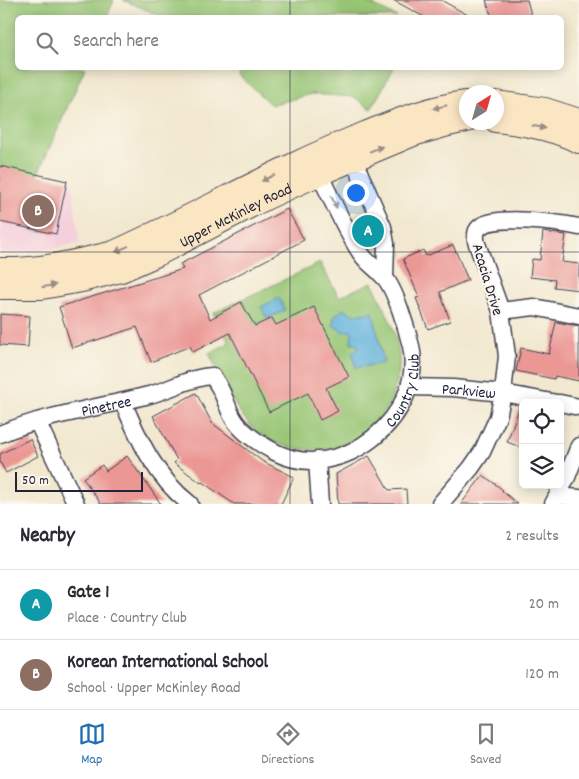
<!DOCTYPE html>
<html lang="en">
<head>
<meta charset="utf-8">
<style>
	:root { --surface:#fff; --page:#f2f2f3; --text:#2b2b33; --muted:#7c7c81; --line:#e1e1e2; --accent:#1f6fb2 }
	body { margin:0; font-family:Dekko,sans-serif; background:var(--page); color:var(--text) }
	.controls { position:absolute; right:15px; bottom:15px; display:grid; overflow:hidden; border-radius:8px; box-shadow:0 2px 12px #0003 }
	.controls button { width:45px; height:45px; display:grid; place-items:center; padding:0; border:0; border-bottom:1px solid var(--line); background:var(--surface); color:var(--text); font:25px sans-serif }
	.compass { position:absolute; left:459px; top:85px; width:45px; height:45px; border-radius:50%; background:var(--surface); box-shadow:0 2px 12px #0003; rotate:37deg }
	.scale { position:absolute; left:15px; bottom:12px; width:128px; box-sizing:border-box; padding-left:5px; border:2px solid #22223b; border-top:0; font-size:14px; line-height:18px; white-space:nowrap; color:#22223b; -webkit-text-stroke:4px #fbf7ec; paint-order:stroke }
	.you { position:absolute; left:355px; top:192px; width:18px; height:18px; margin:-12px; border:4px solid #fff; border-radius:50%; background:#1a73e8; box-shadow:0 0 0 8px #1a73e833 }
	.badge { display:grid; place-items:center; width:32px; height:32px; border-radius:50%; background:var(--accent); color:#fff; font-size:16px; font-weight:700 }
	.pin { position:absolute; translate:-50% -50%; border:2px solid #fff; box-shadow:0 1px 5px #0006 }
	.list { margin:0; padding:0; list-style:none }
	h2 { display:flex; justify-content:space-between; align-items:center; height:65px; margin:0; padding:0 20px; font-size:21px }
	h2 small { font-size:16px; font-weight:400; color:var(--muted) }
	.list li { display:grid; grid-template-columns:32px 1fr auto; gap:15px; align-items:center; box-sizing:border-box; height:70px; padding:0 20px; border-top:1px solid var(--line) }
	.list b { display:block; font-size:19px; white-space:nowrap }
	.list p { margin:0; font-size:16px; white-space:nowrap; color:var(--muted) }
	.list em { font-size:16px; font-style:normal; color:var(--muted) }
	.icon { flex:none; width:28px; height:28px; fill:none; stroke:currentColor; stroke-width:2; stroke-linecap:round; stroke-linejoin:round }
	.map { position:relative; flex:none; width:579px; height:504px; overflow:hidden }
	.search { position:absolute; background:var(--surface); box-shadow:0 2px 12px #0003; left:15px; right:15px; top:15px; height:55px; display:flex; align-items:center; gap:12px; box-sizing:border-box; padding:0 18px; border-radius:8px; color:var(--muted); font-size:19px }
	.sheet { height:205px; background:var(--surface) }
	nav { display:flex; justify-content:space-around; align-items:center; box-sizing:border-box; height:70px; border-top:1px solid var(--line); background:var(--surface); font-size:14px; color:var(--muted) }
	nav a { display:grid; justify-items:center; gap:2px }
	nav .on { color:var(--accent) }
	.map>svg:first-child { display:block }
	.built { fill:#f4cfdc }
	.green { fill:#96c573; stroke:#5c7457 }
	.water { fill:#61b1db; stroke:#426a8b }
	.building { fill:#eb9895 }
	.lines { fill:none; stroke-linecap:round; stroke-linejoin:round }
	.street-casing { stroke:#414051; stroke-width:19 }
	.secondary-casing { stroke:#414051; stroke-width:26 }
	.street { stroke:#fff; stroke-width:16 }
	.secondary { stroke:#fbe6c4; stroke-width:24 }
	.oneway { fill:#998e86 }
	.oneway2 { fill:#9c9ca7 }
	.grid { fill:none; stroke:#22223b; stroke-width:1; stroke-opacity:0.55 }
	.labels { text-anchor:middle; stroke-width:4.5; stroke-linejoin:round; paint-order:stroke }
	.street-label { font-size:16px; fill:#22223b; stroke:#fbf7ec }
</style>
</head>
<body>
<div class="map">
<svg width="579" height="504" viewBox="0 0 579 504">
	<rect width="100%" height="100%" fill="#fbf7ec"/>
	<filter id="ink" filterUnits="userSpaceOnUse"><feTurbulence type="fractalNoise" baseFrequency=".02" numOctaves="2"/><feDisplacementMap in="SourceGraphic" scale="10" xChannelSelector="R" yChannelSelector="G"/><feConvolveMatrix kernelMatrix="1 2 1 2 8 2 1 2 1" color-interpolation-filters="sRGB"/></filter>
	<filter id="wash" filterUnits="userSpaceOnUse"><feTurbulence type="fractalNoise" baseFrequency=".0096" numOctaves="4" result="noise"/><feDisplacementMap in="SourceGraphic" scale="20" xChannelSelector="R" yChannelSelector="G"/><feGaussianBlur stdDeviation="1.12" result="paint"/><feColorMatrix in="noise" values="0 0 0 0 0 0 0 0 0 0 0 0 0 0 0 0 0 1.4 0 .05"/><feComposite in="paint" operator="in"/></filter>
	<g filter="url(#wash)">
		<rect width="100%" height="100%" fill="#f2e8cf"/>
		<path class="built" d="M0,167l37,9 35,4 7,63 -33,7 -46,4z"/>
		<path class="green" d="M0,0h114l-7,17 -89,1v50h67l-48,108 -37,-9z
			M123,0h240l34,17h-234z
			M241,68h153l-23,41 -17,-12 -43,-3 -40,11 -32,-30z
			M320,263l19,34 33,-15c12,26 30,56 27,86 -3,33 -24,67 -57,79 -13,4 -27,3 -41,2 -18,-2 -38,-10 -50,-23 -17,-17 -31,-51 -42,-73l20,-10 -16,-30z"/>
		<path class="water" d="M279,298l6,12 -18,9 -6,-12z
			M342,310h4l8,5 19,-3 11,51 -28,5 -4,-16 4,-1 2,-4 -3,-4h-4l1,-11 -2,-1 -7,1 -10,-7 1,-8z"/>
		<g id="blocks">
			<path class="building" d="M393,0h48l32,18h-47z
				M486,0h41l5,18h-40z
				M0,166l67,15 -11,53 -56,-12z
				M287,209l17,31 -105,55 11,24 31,-17 14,24 17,-8 4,7 38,-18 35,70 -23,11 12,23 -18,9 -12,-27 -39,19 -39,-79 -37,19 -3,-6 -39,16 -14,-35 -65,21 -13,-41 124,-38 -3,-5z
				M369,220l6,18 -10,4 -7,-17z
				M543,232l23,3 -4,27 17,2v26l-25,-3 1,-7 -25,-3 2,-18 8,1z
				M453,245l15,35 -28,12 10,29 -22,8 -12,-31 3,-1 -16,-38 20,-9 3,6z
				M0,314l30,2 -2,31 -28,-2z
				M556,322l23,4v55l-24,-5 -1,3 -38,-8 5,-23 28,6z
				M196,393l16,30 50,38 32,16 -13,27h-47l-32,-22 -1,1 -27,-20 3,-3 -24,-44z
				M520,406l3,1v41l-16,-6z
				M30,439l8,17 -32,17 -6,-11v-8z
				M127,456l34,48h-60l-18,-26 19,-13 4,6z
				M369,456l20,34 17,-1 1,15h-69l-2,-30z
				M483,475l20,15 -1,1 16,13h-57z"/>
		</g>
	</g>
	<g filter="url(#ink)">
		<use href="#blocks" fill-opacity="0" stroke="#414051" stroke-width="1"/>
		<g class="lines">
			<defs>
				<g id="street">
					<path d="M349,149l34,78 3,17 -1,33"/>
					<path d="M501,311l33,-4 45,9"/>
					<path id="s1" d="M409,387l44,1 50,5 54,10"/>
					<path d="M123,402c16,38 33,76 67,102"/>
					<path d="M560,403l19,4"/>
					<path d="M37,421l39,83"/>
					<path id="s2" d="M0,434c48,-20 99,-26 149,-39 21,-5 41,-18 63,-19 11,13 13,26 20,40 8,16 28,28 43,36 65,34 151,-36 136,-106 -4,-16 -16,-59 -28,-70 -10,-11 -17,-13 -25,-27 -17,-27 -30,-57 -43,-85"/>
					<path d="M317,460l3,44"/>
					<path d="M558,496l21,2"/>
					<path d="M440,504l31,-36 11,-16 16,-35 5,-24 4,-37 -6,-45 -25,-70c0,-6 -1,-10 4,-14 14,-13 80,-4 99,0"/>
					<path d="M553,504l14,-27 12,-31"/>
				</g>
				<g id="secondary">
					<path d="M496,103l49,7 34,11"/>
					<path d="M496,120c29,3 57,8 83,21"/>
					<path d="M0,270c39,1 76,-8 114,-17 84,-38 165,-85 251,-119 33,-13 66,-27 101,-31"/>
					<path id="s3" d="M0,287h42l40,-7 39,-10 36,-16 110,-57 53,-24 93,-39 35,-10 18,-4"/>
				</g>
			</defs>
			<use href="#street" class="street-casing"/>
			<use href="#secondary" class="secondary-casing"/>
			<use href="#street" class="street"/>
			<use href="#secondary" class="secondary"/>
		</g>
		<defs><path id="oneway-solid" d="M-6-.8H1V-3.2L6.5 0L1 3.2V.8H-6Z" transform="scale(1.25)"/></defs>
		<g class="oneway">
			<use href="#oneway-solid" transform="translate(440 107) rotate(167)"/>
			<use href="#oneway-solid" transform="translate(539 127) rotate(12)"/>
			<use href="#oneway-solid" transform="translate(376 149) rotate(-22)"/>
			<use href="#oneway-solid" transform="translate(268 178) rotate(154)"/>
			<use href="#oneway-solid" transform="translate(122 249) rotate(156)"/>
			<use href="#oneway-solid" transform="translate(49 286) rotate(-10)"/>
		</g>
		<use class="oneway2" href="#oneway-solid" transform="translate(334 202) rotate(64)"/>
	</g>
	<path class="grid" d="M290,0v18M290,68v436M0,252h579"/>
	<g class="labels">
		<g class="street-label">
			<text dy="6" stroke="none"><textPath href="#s3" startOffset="250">Upper McKinley Road</textPath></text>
			<text transform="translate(489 279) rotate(73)" y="6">Acacia Drive</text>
			<text dy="6" stroke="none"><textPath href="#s2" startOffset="485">Country Club</textPath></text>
			<text dy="6" stroke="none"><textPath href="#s1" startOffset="60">Parkview</textPath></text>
			<text dy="6" stroke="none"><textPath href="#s2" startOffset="110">Pinetree</textPath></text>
		</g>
	</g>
</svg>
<div class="controls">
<button><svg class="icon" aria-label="locate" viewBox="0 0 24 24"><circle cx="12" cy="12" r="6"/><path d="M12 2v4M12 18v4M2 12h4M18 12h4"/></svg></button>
<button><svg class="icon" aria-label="layers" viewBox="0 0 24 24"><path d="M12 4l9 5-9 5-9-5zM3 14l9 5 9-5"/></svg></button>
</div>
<svg class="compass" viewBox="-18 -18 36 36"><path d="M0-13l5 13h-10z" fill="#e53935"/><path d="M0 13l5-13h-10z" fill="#7c7c81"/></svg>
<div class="scale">50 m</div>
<div class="you"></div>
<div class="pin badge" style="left:368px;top:231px;background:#0f9aa8">A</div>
<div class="pin badge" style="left:38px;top:211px;background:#8d6e63">B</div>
<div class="search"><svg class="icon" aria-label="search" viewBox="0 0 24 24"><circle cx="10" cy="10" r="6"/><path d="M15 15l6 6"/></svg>Search here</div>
</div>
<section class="sheet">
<h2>Nearby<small>2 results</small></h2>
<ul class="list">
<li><span class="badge" style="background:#0f9aa8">A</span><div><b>Gate 1</b><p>Place · Country Club</p></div><em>20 m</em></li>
<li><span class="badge" style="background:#8d6e63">B</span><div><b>Korean International School</b><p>School · Upper McKinley Road</p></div><em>120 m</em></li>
</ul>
</section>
<nav>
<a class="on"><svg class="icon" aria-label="map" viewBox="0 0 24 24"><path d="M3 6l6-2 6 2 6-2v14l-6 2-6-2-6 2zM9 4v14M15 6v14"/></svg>Map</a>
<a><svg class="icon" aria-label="directions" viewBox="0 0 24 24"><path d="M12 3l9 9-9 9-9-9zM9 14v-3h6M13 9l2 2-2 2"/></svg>Directions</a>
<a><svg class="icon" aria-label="saved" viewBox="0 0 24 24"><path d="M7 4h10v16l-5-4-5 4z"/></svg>Saved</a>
</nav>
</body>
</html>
